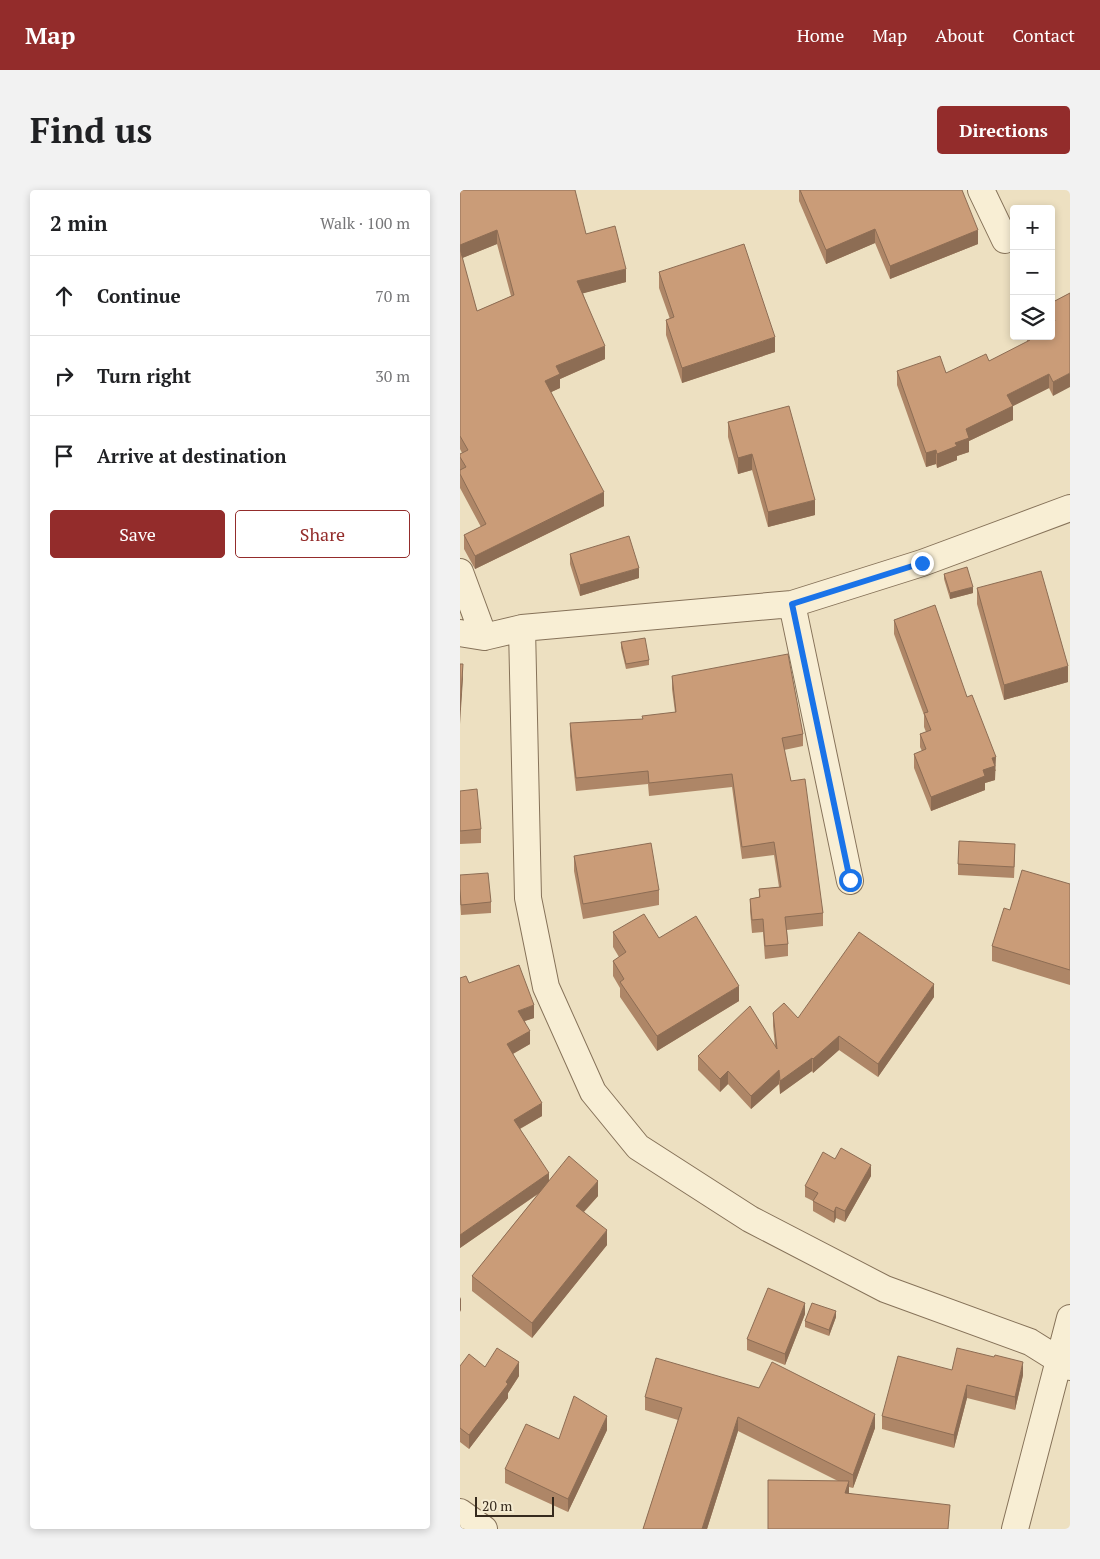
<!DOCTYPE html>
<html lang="en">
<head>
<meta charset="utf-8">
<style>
	:root { --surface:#fff; --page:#f2f2f2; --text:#202124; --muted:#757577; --line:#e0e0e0; --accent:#932c2b }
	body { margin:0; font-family:"PT Serif",serif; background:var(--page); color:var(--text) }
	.controls { position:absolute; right:15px; top:15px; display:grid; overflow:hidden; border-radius:5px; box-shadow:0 2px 8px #0003 }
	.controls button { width:45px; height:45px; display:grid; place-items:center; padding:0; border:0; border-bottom:1px solid var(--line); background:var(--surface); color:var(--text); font:25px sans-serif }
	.scale { position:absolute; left:15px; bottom:12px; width:79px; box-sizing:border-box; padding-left:5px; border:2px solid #362a1d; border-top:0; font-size:14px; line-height:18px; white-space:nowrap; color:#362a1d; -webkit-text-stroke:4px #f4ebd1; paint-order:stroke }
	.stop { position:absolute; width:15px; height:15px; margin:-11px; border:4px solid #1a73e8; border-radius:50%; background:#fff }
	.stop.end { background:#1a73e8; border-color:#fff; box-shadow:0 1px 5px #0008 }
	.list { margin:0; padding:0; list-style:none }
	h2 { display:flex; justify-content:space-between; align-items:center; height:65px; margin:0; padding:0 20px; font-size:21px }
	h2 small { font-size:16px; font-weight:400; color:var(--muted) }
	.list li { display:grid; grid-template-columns:32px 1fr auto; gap:15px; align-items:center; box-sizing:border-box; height:80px; padding:0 20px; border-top:1px solid var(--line) }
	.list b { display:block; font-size:19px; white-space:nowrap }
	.list em { font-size:16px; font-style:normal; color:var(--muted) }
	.actions { display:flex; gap:10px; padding:15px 20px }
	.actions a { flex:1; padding:11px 0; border:1px solid var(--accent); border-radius:5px; text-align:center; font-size:18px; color:var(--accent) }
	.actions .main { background:var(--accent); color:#fff }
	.icon { flex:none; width:28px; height:28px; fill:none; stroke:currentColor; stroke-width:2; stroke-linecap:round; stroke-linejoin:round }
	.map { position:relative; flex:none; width:610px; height:1339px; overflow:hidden; border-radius:5px }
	header { display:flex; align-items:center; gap:30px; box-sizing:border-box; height:70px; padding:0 25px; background:var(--accent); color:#fff }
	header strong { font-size:24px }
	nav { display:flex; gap:28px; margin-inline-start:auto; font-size:18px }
	.intro { display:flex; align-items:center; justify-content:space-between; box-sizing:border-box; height:120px; padding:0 30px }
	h1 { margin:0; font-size:35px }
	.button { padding:12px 22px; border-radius:5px; background:var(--accent); color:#fff; font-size:18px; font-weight:700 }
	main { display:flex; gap:30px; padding:0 30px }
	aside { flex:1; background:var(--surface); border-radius:5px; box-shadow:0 2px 8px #0003 }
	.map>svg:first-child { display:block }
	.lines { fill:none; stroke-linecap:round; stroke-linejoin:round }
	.minor-casing { stroke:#867259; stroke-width:28 }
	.minor { stroke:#f8eed4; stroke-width:26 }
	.wall { fill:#ae8667; fill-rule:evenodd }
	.shaded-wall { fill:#8d6d54 }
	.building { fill:#ca9c78; stroke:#8d6d54 }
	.route { stroke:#1a73e8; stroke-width:6 }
</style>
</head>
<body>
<header>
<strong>Map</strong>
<nav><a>Home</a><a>Map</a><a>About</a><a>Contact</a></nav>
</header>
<div class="intro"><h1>Find us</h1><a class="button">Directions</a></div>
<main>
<aside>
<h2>2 min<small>Walk · 100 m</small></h2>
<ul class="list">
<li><svg class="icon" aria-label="ahead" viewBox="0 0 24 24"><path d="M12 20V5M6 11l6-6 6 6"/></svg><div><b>Continue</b></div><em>70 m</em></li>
<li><svg class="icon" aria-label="right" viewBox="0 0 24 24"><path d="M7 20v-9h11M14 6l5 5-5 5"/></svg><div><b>Turn right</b></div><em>30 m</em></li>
<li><svg class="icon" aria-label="arrive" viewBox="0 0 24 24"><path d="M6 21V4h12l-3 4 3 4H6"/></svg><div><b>Arrive at destination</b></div></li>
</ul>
<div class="actions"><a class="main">Save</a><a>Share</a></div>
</aside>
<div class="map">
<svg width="610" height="1339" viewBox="0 0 610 1339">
	<rect width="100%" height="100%" fill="#ede0c1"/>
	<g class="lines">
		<defs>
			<path id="minor" d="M521,0l24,50
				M0,382l24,65
				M332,414l58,277
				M62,438l6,270 18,89 47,105 45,55 112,72 135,70 145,53 40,25
				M0,443l24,4 38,-9 270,-24 130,-41 148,-55
				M0,1322l24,17
				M555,1339l55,-211"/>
		</defs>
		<use href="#minor" class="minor-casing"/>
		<use href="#minor" class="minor"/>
	</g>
	<path class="wall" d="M0,0l126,44 40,48 -43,11 22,66 -45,20v9l-9,4 53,114 -129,63 -11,-20v-14l17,-8 -21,-39v-34l2,-1 -2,-4zM37,54l14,52 -34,15 -15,-53z
		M339,0h163l16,54 -88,35 -15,-36 -49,21 -27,-63z
		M199,82l116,80 -93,31 -16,-48v-15l4,-1 -11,-31z
		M610,103l-17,103 -4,-8 -36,18v14l-44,21v11l-12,4v4l-20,8 -1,-4 -10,3 -29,-82v-14l49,2 43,-12 38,-19v-6h24v-33z
		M268,232l87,93 -47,12 -16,-57 -14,4 -10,-37z
		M110,364l69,24 -59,18 -10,-32z
		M484,384l29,19 -23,6 -6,-20z
		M517,398l91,94 -64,18 -27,-96z
		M434,430l73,77 29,74h-1v9l-10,3v7l-54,21 -17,-43v-14l8,-3 -2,-4v-13l6,-2 -2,-5v-12l-30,-81z
		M161,452l28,18v5l-23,4 -5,-21z
		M212,486l131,58v12l-19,4 7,31 32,132v13l-36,4 1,14v12l-23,3 -2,-27 -11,1 -2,-22v-12l9,-2v-8l20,-2 -5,-32 -32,4 -10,-72 -83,9 -1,-12 -72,7 -6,-55v-13l72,-4 33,-7 -3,-23z
		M0,601l21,38v14l-21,1z
		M555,665l-1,23 -56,-3v-11z
		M114,666l85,34v15l-76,14 -9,-48z
		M0,685l31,27v11l-30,2 -1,-15z
		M610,694v101l-78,-24v-15l18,-36z
		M153,742l46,6 80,63 -82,50 -37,-54v-9l-7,-12v-15l6,-4 -6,-10z
		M0,788l74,40 -9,3 5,23 -17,10 29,62 -22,13 29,51 49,16 -14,16 23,33 -75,93 -60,-47v-15l66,-82 -78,54z
		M474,807l-56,80 -39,-27 -26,23 -1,-2 -32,23 -1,-10 -28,25 -23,-25 -8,8 -22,-22v-14l77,-10 -2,-20v-13l25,5z
		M375,969l36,17 -26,46 -9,-4 -2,5 -21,-12v-10l-8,-4v-11z
		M345,1124l-20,51 -38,-15v-11z
		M376,1127l-7,19 -24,-9v-6z
		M0,1176l25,1 34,9 -11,17v5l-39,51 -9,-7z
		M492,1180l71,5 -8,35 -48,-12 -13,50 -72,-19v-13z
		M185,1207l230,31 -22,60 -4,-1v6l101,28 -182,8 70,-48 -100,-50 -31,98h-64l35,-109 -33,-10z
		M147,1240l-39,82 -63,-29v-14l54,-30z"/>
	<path class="shaded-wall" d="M415,39v14l-49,21v-14z
		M37,40v14l-37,15v-14z
		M518,40v14l-88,35v-13z
		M166,79v13l-49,13v-14z
		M315,147v15l-93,31v-15z
		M145,156v13l-45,20v9l-15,7v-14l11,-15z
		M610,183v14l-17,9v-14z
		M589,184v14l-36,18v14l-44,21v11l-12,4v4l-20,8v-14l18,-11 11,-14 41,-34z
		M476,260v14l-10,3v-14z
		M292,264v16l-14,4v-16z
		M144,302v14l-129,63v-13z
		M355,310v15l-47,12v-15z
		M179,378v10l-59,18v-11z
		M513,397v6l-23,6v-6z
		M3,474v14l-3,46v-14z
		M608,476v16l-64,18v-15z
		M536,567l-1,23 -10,3v7l-54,21v-14l52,-27 9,-12z
		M474,794v13l-56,80v-13z
		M279,796v15l-82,50v-15z
		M74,815v13l-16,5v-12z
		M70,841v13l-23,13v-13z
		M379,846v14l-26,23v-14z
		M352,868v13l-32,23v-13z
		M319,880v14l-28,25v-13z
		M268,881v13l-8,8v-13z
		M82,913v13l-28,16v-12z
		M411,975v11l-26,46v-11z
		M89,983v13l-89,62v-13z
		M138,991v15l-22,24v-14z
		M376,1017v11l-2,5v-11z
		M147,1040v15l-75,93v-15z
		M1,1107v13l-1,2v-13z
		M345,1113v11l-20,51v-11z
		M376,1121v6l-7,19v-6z
		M59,1172v14l-11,17v5l-39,51v-14z
		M563,1172v13l-8,35v-13z
		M507,1195v13l-13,50v-13z
		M415,1224v14l-22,60v-13z
		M147,1226v14l-39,82v-13z
		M278,1227v14l-31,98h-5z
		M389,1291v17l-4,-5z"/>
	<path class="building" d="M0,0h115l11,44 29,-8 11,43 -49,12 28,65 -49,20 4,8 -15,7 59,111 -129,64 -11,-21 22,-11 -26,-50v-4l6,-3 -6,-10v-3l8,-4 -8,-14v-187l17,62 37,-16 -17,-65 -37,15z
		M340,0h162l16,40 -88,36 -15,-37 -49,21z
		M284,54l31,93 -93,31 -16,-48 8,-3 -15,-45z
		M610,103v80l-17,9 -4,-8 -42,21 6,11 -47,23 3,9 -14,5 2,3 -20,8 -1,-4 -10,3 -29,-82 43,-15 6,17 40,-19 3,7 41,-21 -2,-4h23v-13l4,-2 -4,-8v-10z
		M329,216l26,94 -47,12 -16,-58 -14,4 -10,-36z
		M169,346l10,32 -59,17 -10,-31z
		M507,377l6,20 -23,6 -6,-19z
		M581,381l27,95 -64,19 -27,-97z
		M475,415l32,92 5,-2 24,62 -4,1 3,8 -12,4 2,6 -54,21 -17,-43 12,-5 -6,-15 11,-4 -7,-17 4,-1 -34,-92z
		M185,448l4,22 -23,4 -5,-22z
		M328,464l15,80 -21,4 9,43 14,-2 18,134 -38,4 3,27 -23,2 -2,-27 -11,1 -2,-21 10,-2 -1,-8 22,-2 -7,-45 -32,5 -10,-73 -83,9 -1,-12 -72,7 -6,-55 73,-4 -1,-3 34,-4 -4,-36z
		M0,474h3l-3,46z
		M17,599l4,40 -21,2v-40z
		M499,651l56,3 -1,23 -56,-3z
		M191,653l8,47 -76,14 -9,-48z
		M562,680l48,14v86l-78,-24 12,-38 6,2z
		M28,683l3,29 -30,3 -1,-16v-14z
		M184,724l15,24 37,-22 43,70 -82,50 -37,-54 4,-3 -11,-18 13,-9 -13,-20z
		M399,742l75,52 -56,80 -39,-28 -26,23 -1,-1 -32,23 -1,-11 -28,26 -23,-25 -8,8 -22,-23 52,-50 27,43 -4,-36 11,-10 14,15z
		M59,775l15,40 -16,6 12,20 -23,13 35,59 -28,17 35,53 -89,62v-257l6,-2 3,7z
		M381,958l30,17 -26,46 -9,-4 -2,5 -21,-11 5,-8 -13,-7 18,-34 12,7z
		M109,966l29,25 -22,25 31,24 -75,93 -60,-47z
		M308,1098l37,15 -20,51 -38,-15z
		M352,1113l24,8 -7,19 -24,-9z
		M37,1158l22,14 -13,20 2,2 -39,51 -9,-7v-62l9,-12 16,13z
		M497,1158l37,9 1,-2 28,7 -8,35 -48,-12 -13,50 -72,-19 16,-60 54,14z
		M196,1168l103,30 13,-26 103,52 -22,61 -115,-58 -36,112h-59l39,-121 -37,-11z
		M114,1206l33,20 -39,83 -63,-30 21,-45 33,15z
		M308,1290l81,1 -4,12 105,12 -2,24h-180z"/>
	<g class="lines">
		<path class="route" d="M390,690l-58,-276 130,-41"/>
	</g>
</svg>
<div class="controls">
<button>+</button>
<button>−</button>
<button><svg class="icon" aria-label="layers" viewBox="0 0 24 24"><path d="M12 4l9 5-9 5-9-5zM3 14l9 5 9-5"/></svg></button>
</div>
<div class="scale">20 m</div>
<div class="stop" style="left:390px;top:690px"></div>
<div class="stop end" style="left:462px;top:373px"></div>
</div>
</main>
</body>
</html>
